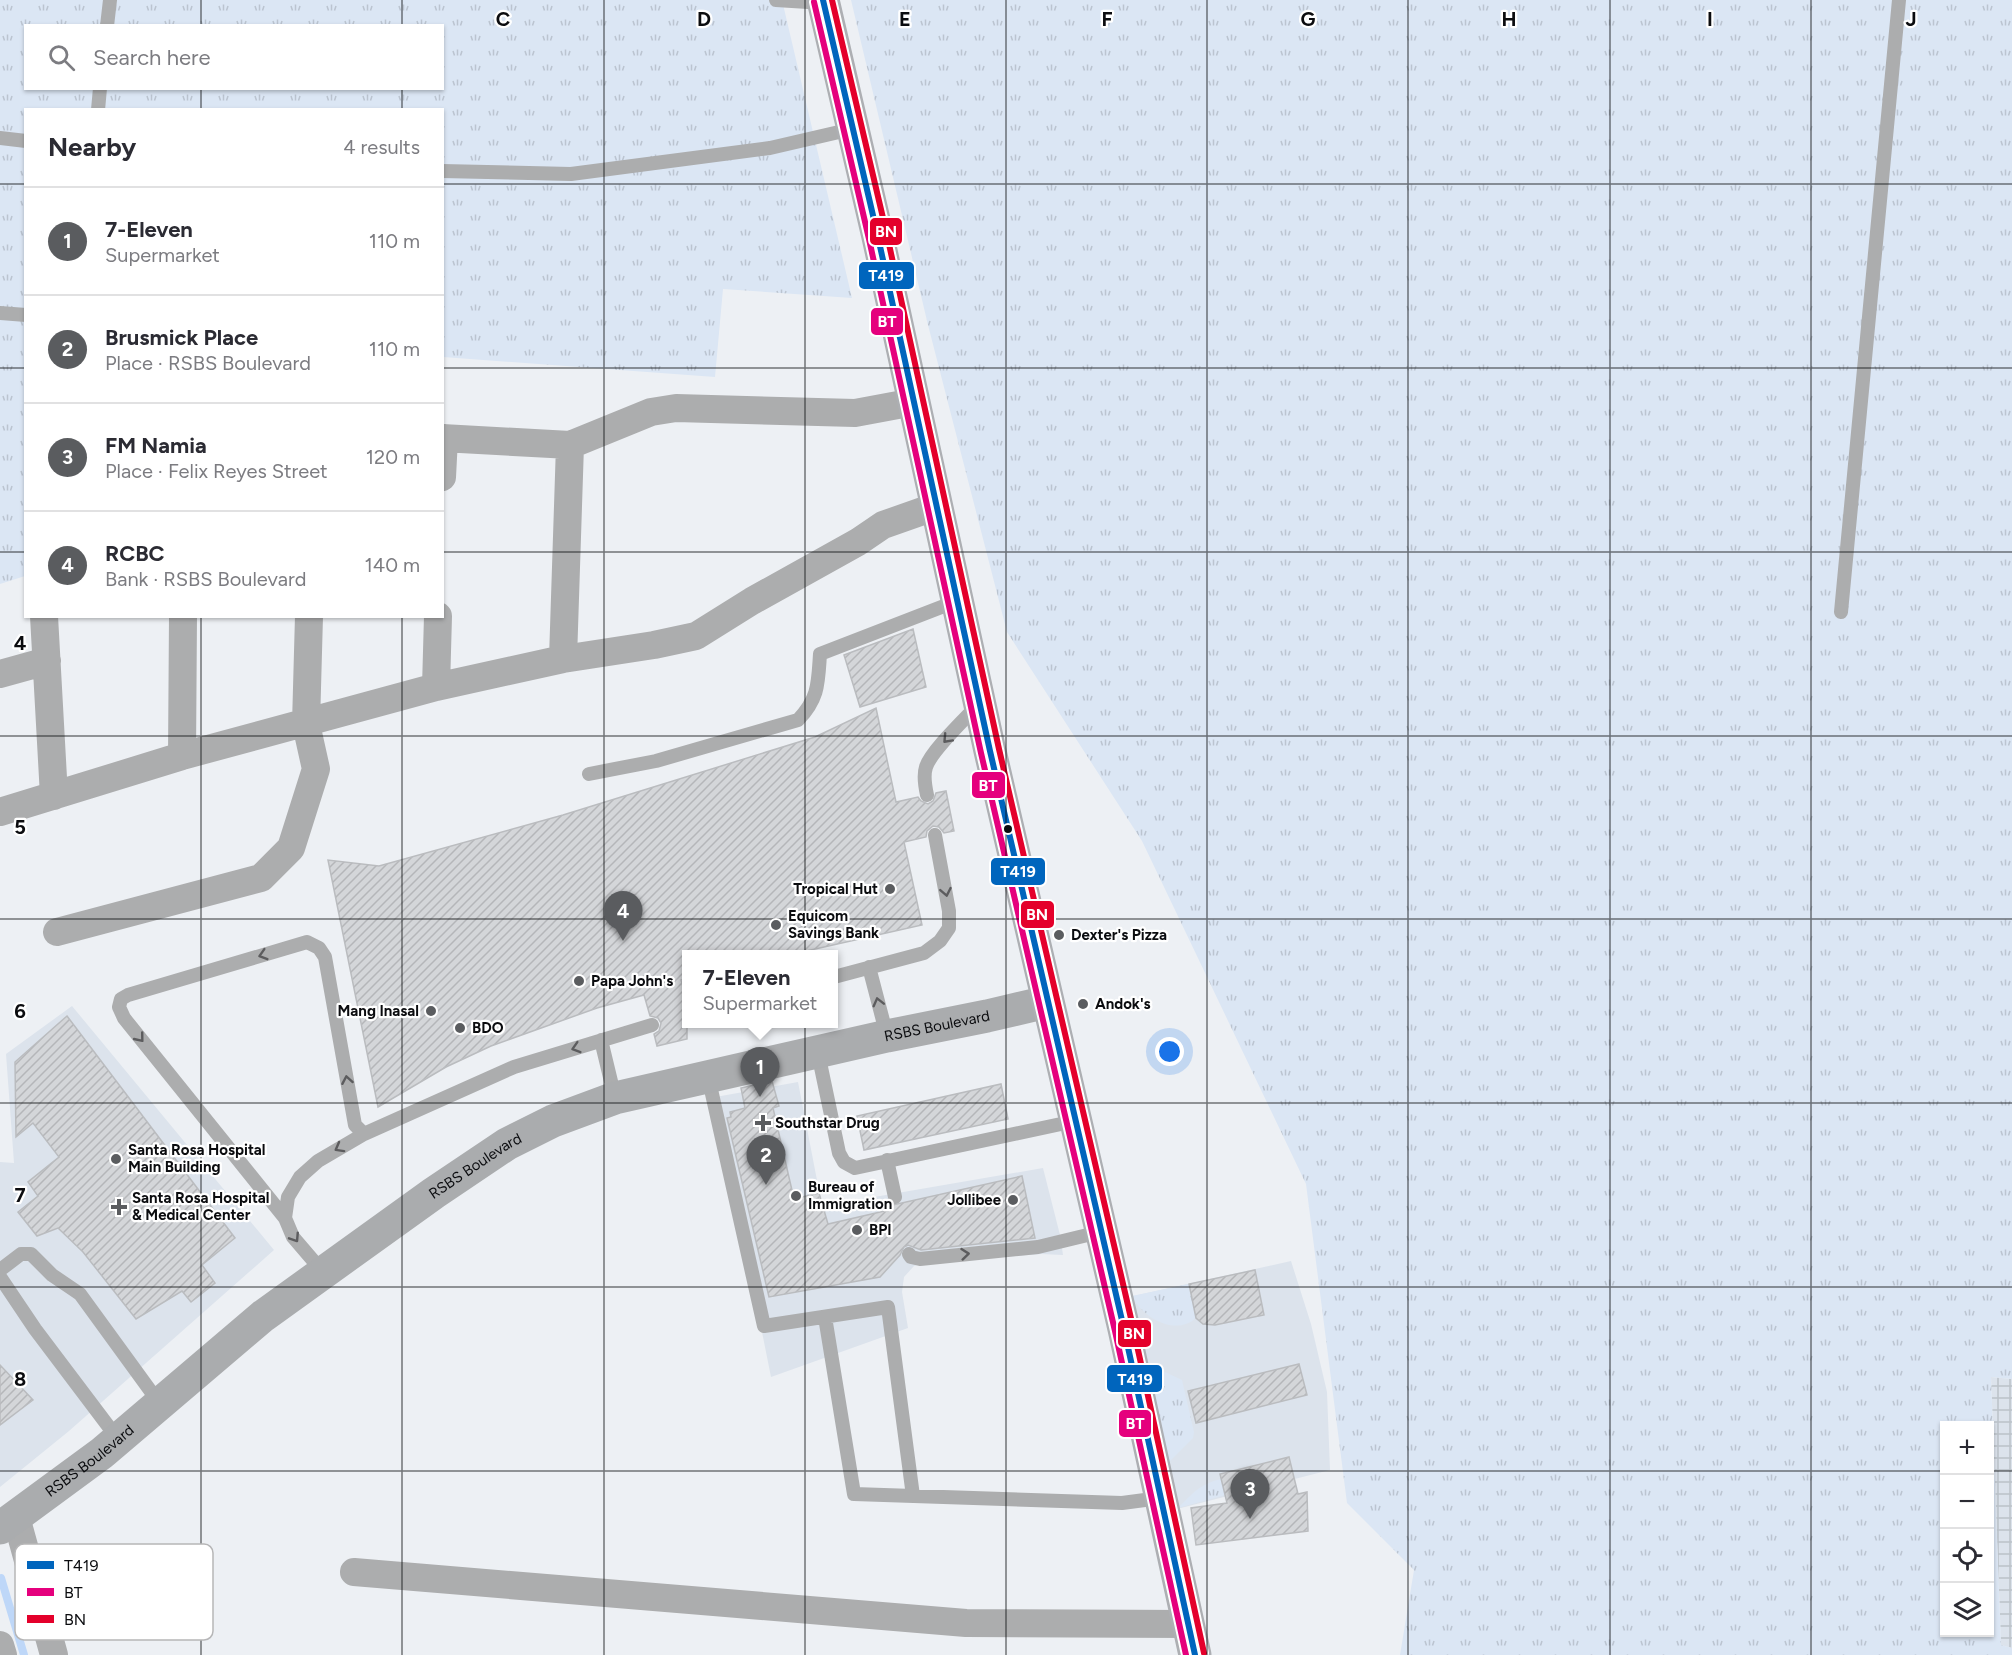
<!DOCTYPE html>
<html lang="en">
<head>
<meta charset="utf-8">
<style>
	:root { --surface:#fff; --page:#f2f2f3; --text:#2b2b33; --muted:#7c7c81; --line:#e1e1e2; --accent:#5a5c5f }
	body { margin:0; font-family:Figtree,sans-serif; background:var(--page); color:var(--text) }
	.controls { position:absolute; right:18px; bottom:18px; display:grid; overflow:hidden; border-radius:0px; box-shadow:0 2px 4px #0004 }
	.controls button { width:54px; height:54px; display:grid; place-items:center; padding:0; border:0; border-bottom:2px solid var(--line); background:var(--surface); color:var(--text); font:30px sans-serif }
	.you { position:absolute; left:1170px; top:1052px; width:21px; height:21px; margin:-15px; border:4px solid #fff; border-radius:50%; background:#1a73e8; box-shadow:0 0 0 9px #1a73e833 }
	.badge { display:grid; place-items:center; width:39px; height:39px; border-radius:50%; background:var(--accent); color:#fff; font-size:20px; font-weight:700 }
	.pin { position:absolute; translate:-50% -50px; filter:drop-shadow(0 2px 3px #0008) }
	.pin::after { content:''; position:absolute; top:32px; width:21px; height:18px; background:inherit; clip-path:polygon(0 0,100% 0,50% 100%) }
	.popup { position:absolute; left:682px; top:950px; width:156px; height:78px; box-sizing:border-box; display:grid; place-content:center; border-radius:0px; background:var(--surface); filter:drop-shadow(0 2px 4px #0005); font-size:20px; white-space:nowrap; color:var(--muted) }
	.popup b { font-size:22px; color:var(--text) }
	.popup::after { content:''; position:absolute; left:50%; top:100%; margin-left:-12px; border:12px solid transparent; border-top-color:var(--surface) }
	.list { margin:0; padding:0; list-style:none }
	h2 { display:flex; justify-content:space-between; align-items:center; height:78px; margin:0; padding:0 24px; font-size:26px }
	h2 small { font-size:20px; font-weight:400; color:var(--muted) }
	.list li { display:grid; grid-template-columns:39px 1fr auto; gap:18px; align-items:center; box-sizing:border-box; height:108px; padding:0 24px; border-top:2px solid var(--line) }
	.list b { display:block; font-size:22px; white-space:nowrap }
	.list p { margin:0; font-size:20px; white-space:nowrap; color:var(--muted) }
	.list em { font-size:20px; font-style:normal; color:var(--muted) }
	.icon { flex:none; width:33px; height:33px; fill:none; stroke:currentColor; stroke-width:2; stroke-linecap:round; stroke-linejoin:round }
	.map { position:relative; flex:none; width:2012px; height:1655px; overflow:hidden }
	.search { position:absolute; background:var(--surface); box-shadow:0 2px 4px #0004; left:24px; top:24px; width:420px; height:66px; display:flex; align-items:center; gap:15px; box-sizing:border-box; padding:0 21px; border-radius:0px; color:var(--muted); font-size:22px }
	.panel { position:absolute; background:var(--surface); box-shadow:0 2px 4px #0004; left:24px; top:108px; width:420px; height:510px; border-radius:0px }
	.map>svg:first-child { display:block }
	.built { fill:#dce3ec }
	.industrial { fill:url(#industrial-grid) }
	.grass { fill:url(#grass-tufts); fill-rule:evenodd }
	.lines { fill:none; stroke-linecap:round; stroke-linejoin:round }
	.stream { stroke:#bed7f8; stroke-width:8 }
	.building { fill:url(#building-hatch); stroke:#babcbf; stroke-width:1.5 }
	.lane { stroke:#acadae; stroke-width:14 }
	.street { stroke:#acadae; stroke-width:28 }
	.secondary { stroke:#aaacae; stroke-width:33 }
	.primary { stroke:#adafb3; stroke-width:33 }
	.bus-1-casing { stroke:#fff; stroke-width:10 }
	.bus-2-casing { stroke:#fff; stroke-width:10 }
	.bus-3-casing { stroke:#fff; stroke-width:10 }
	.bus-1 { stroke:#0065bd; stroke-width:6 }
	.bus-2 { stroke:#e5007d; stroke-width:6 }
	.bus-3 { stroke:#e4002b; stroke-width:6 }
	.oneway { stroke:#5c5c5e }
	.grid { fill:none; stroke:#0b0c0f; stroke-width:1.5; stroke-opacity:0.55 }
	.bus-dot { fill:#0b0c0f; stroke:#fff; stroke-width:2 }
	.poi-dot { fill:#5a5c5f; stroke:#fff; stroke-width:2 }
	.labels { text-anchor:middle; stroke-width:4.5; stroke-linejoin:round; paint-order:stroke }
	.poi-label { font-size:15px; font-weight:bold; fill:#0b0c0f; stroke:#fff; text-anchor:start }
	.street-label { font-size:15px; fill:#0b0c0f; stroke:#fff }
	.key { fill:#fff; stroke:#b6b6b7; stroke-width:1.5 }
	.key-label { font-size:16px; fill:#0b0c0f }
	.grid-label { font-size:20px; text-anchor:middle; font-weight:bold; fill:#0b0c0f; stroke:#fff; stroke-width:4.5; stroke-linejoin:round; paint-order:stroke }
	.line-badge { stroke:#fff; stroke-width:2 }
	.badge-label { font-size:16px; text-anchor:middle; font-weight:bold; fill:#fff }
</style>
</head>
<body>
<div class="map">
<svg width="2012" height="1655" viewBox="0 0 2012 1655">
	<defs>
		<pattern id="industrial-grid" width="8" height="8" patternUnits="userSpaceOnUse" patternTransform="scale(1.5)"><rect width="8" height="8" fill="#dce3ec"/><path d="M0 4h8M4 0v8" fill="none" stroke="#bbc2c9"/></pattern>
		<pattern id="grass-tufts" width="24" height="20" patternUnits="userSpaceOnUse" patternTransform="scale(1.5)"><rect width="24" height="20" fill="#dbe6f4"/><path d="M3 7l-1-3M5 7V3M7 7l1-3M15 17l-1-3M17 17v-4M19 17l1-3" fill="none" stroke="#bbc4d0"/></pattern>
		<pattern id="building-hatch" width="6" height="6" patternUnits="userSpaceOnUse" patternTransform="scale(1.5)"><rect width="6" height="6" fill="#d4d6d9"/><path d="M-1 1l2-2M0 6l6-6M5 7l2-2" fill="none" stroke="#b5b6b9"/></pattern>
	</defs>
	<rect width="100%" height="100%" fill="#edf0f4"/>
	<path class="built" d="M72,1006l202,244 -205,181 -69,56v-325l14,1 -8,-109z
		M798,1082l24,124 221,-38 17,67 3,20 -22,-1 -118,9 -9,3 -10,11 -2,15 6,36 -137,49 -46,-230 -15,-49z
		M1291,1261l20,63 16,68 3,78 -157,40 -44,-213z"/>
	<path class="industrial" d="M1991,1377l21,2v269l-11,-3z"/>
	<path class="grass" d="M0,0h782l70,298 -129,-9 -8,88 -272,-20 -1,-247h-416l-1,466 -25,8zM26,26h416v62h-416z
		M851,0h1161v1379l-21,-2 10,268 11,3v7h-612l14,-85 -67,-67 -41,-319 -164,-343 -135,-209 -79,-307zM1944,1426h46v206h-46z
		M1189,1284l7,34c-21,19 -54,-1 -64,-22z
		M1148,1364l34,16 12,52 -1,6 -25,25z
		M1221,1479l4,16 -47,13c15,-15 22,-24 43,-29z"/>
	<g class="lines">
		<path class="stream" d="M1,1578l23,77"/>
	</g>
	<path class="building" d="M913,629l13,58 -66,20 -16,-52z
		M876,708l20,94 22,-5 3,4 7,3 5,-3 3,-8 10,-2 8,40 -10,2 -5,-6 -6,-1 -6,5 -1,6 -22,5 18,83 -129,29h-106v24l-6,2 6,21v38l-30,7 -3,-12 5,-3 2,-8 -3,-5 -8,-2 -6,-21 -47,13 -106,38 -45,21 -68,40 -50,-247 51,6 184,-51 252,-78z
		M67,1016l168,222 -33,27 13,18 -24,19 -9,-11 -46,28 -53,-67 -25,-24 -21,8 -19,-24 20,-16 -10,-14 31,-25 -26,-34 -17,14 -1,-75z
		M772,1081l7,25 -6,2 21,91 25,-6 9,31 61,-14 -1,-4 134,-30 13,62 -114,12 -13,-5 -4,2 -4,8 -20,22 -111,20 -42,-179 4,-1 -1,-5 15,-4 -4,-20z
		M1001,1084l7,35 -144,31 -7,-34z
		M1255,1270l9,45 -49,10 -12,-1 -7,-6 -7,-34z
		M1299,1364l8,31 -111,28 -8,-32z
		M0,1365l33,35 -33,25z
		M1289,1457l9,37 9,-2 1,39 -112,14 -5,-37 36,-5 -7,-29z"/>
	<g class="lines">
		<path class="lane" d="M776,0l48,3
			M107,26l3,-26
			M98,110l2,-22
			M0,138l26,3
			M442,171l129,3 199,-26 82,-19
			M0,313l26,2
			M1841,612l58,-612
			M589,774l67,-13 142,-41c21,-22 20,-37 22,-66l137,-53
			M927,795c-2,-9 -4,-19 -1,-28 5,-16 39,-48 52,-62
			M869,967l18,69
			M834,977l90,-24 16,-12 9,-13v-17l-14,-76
			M601,1040l14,58
			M818,1053l21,100 5,9 11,6 220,-47
			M708,1076l56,250 124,-19 25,189
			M887,1160l8,37
			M285,1218l-161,-200 -5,-11 2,-8 7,-4 179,-53 12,6 6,9 30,168 9,9
			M909,1254l2,3 9,2 118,-12 62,-15
			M0,1270l21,-16h10l21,21 28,19 80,110
			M323,1272l-30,-35 -8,-19 3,-21 12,-20 18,-16 46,-27 150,-67 138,-42
			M0,1277l35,52 83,110
			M825,1317l29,177 268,9 38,-5"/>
		<path class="street" d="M442,438l128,7 81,-33 25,-4 179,5 59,-11
			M442,477l2,-39
			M44,616l10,180
			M563,659l7,-214
			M0,674l47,-13
			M436,687l2,-71
			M182,756l1,-140
			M0,812l182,-56 254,-69 127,-28 91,-14 42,-9 56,-35 106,-59 25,-17 54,-19
			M57,932l204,-54 30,-30 25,-79 -10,-45 3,-108
			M16,1517l38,138
			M354,1572l612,51 222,1
			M0,1645l3,10"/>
		<path class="secondary" id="s1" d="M0,1528l102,-75 161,-137 171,-123 73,-49 46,-23 62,-23 272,-62 100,-20 60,-14"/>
		<path class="primary" d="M823,0l55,237 112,514 134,578 71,326"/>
		<defs>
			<path id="bus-1" d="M823,0l55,237 112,514 134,578 71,326"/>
			<path id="bus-2" d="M814,2l55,237 112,514 134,578 71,324"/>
			<path id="bus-3" d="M832,0l55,235 112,514 134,578 71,326"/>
		</defs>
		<use href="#bus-1" class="bus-1-casing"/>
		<use href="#bus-2" class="bus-2-casing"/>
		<use href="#bus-3" class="bus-3-casing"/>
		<use href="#bus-1" class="bus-1"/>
		<use href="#bus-2" class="bus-2"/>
		<use href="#bus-3" class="bus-3"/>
	</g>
	<defs><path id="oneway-chevron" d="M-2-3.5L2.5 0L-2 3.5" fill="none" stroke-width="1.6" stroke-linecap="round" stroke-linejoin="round" transform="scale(1.5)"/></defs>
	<g class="oneway">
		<use href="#oneway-chevron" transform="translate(947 739) rotate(133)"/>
		<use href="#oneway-chevron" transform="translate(946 892) rotate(79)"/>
		<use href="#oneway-chevron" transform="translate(263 955) rotate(163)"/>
		<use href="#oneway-chevron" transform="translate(878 1002) rotate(-104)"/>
		<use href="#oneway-chevron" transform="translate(140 1038) rotate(51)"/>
		<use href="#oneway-chevron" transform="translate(576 1048) rotate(163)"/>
		<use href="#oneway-chevron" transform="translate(347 1080) rotate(-100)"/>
		<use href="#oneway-chevron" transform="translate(339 1148) rotate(151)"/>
		<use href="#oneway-chevron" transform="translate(295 1238) rotate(57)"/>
		<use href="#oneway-chevron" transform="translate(965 1254) rotate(-6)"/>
	</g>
	<path class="grid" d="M201,0v26M402,0v26M604,0v1655M805,0v1655M1006,0v1655M1207,0v1655M1408,0v1655M1610,0v1655M1811,0v1655M201,88v22M402,88v22M0,184h26M442,184h1570M0,368h26M442,368h1570M0,552h26M442,552h1570M201,616v1039M402,616v1039M0,736h2012M0,919h2012M0,1103h2012M0,1287h2012M0,1471h1944M1990,1471h22"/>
	<circle class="bus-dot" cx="1008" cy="829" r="5"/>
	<g class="poi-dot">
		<circle cx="890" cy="889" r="6"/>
		<circle cx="776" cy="925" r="6"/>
		<circle cx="1059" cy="935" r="6"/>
		<circle cx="579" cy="981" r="6"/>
		<circle cx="1083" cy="1004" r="6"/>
		<circle cx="431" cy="1011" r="6"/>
		<circle cx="460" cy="1028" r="6"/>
		<path d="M760 1114h6v6h6v6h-6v6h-6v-6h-6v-6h6z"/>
		<circle cx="116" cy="1159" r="6"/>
		<circle cx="796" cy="1196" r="6"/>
		<circle cx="1013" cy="1200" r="6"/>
		<path d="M116 1198h6v6h6v6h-6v6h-6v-6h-6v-6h6z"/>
		<circle cx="857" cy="1230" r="6"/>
	</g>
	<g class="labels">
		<g class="poi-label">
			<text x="878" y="894" text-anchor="end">Tropical Hut</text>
			<text x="788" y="921">Equicom<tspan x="788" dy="17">Savings Bank</tspan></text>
			<text x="1071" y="940">Dexter's Pizza</text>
			<text x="591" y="986">Papa John's</text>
			<text x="1095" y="1009">Andok's</text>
			<text x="419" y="1016" text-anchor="end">Mang Inasal</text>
			<text x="472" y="1033">BDO</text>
			<text x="775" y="1128">Southstar Drug</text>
			<text x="128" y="1155">Santa Rosa Hospital<tspan x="128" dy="17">Main Building</tspan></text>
			<text x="808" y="1192">Bureau of<tspan x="808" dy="17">Immigration</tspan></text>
			<text x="132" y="1203">Santa Rosa Hospital<tspan x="132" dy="17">&amp; Medical Center</tspan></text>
			<text x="1001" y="1205" text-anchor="end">Jollibee</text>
			<text x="869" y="1235">BPI</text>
		</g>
		<g class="street-label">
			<text dy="5" stroke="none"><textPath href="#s1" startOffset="1084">RSBS Boulevard</textPath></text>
			<text dy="5" stroke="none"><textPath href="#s1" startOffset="598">RSBS Boulevard</textPath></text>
			<text dy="5" stroke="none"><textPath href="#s1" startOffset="112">RSBS Boulevard</textPath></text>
		</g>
	</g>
	<rect x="15" y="1544" width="198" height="96" rx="9" class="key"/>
	<rect x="27" y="1561" width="27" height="8" fill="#0065bd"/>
	<rect x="27" y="1588" width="27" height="8" fill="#e5007d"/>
	<rect x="27" y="1615" width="27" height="8" fill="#e4002b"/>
	<g class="key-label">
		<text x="64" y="1571">T419</text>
		<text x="64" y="1598">BT</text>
		<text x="64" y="1625">BN</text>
	</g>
	<g class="grid-label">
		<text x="503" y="26">C</text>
		<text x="704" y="26">D</text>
		<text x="905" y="26">E</text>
		<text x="1107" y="26">F</text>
		<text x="1308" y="26">G</text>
		<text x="1509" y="26">H</text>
		<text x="1710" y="26">I</text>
		<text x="1911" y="26">J</text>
		<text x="20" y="650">4</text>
		<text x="20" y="834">5</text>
		<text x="20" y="1018">6</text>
		<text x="20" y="1202">7</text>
		<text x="20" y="1386">8</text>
	</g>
	<g class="line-badge">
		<rect x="869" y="217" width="34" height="29" rx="6" fill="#e4002b"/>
		<rect x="858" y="261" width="57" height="29" rx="6" fill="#0065bd"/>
		<rect x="870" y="307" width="34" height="29" rx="6" fill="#e5007d"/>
		<rect x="971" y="771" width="35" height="28" rx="6" fill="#e5007d"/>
		<rect x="990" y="857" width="56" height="29" rx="6" fill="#0065bd"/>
		<rect x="1020" y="900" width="35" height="29" rx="6" fill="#e4002b"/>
		<rect x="1117" y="1319" width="35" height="29" rx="6" fill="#e4002b"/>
		<rect x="1106" y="1364" width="57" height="29" rx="6" fill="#0065bd"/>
		<rect x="1118" y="1409" width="34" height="29" rx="6" fill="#e5007d"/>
	</g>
	<g class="badge-label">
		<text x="886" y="237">BN</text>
		<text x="886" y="281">T419</text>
		<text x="887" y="327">BT</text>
		<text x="988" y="791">BT</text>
		<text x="1018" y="877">T419</text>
		<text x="1037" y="920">BN</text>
		<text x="1134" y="1339">BN</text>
		<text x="1135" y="1385">T419</text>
		<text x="1135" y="1429">BT</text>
	</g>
</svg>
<div class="controls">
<button>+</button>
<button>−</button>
<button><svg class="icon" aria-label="locate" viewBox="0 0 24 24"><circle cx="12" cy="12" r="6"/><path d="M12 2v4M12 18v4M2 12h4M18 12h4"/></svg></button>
<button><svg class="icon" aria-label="layers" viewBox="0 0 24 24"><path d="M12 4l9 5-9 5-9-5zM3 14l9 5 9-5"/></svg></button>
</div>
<div class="you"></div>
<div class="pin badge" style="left:760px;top:1097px">1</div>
<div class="popup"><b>7-Eleven</b>Supermarket</div>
<div class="pin badge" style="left:766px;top:1185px">2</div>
<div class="pin badge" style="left:1250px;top:1519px">3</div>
<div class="pin badge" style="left:623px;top:941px">4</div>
<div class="search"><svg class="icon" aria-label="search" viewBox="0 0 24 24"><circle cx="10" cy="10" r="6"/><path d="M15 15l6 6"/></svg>Search here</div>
<section class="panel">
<h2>Nearby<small>4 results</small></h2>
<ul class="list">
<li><span class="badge">1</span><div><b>7-Eleven</b><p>Supermarket</p></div><em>110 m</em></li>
<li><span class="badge">2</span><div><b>Brusmick Place</b><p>Place · RSBS Boulevard</p></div><em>110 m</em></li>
<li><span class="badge">3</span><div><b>FM Namia</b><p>Place · Felix Reyes Street</p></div><em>120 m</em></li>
<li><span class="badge">4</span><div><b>RCBC</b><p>Bank · RSBS Boulevard</p></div><em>140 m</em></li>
</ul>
</section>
</div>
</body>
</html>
